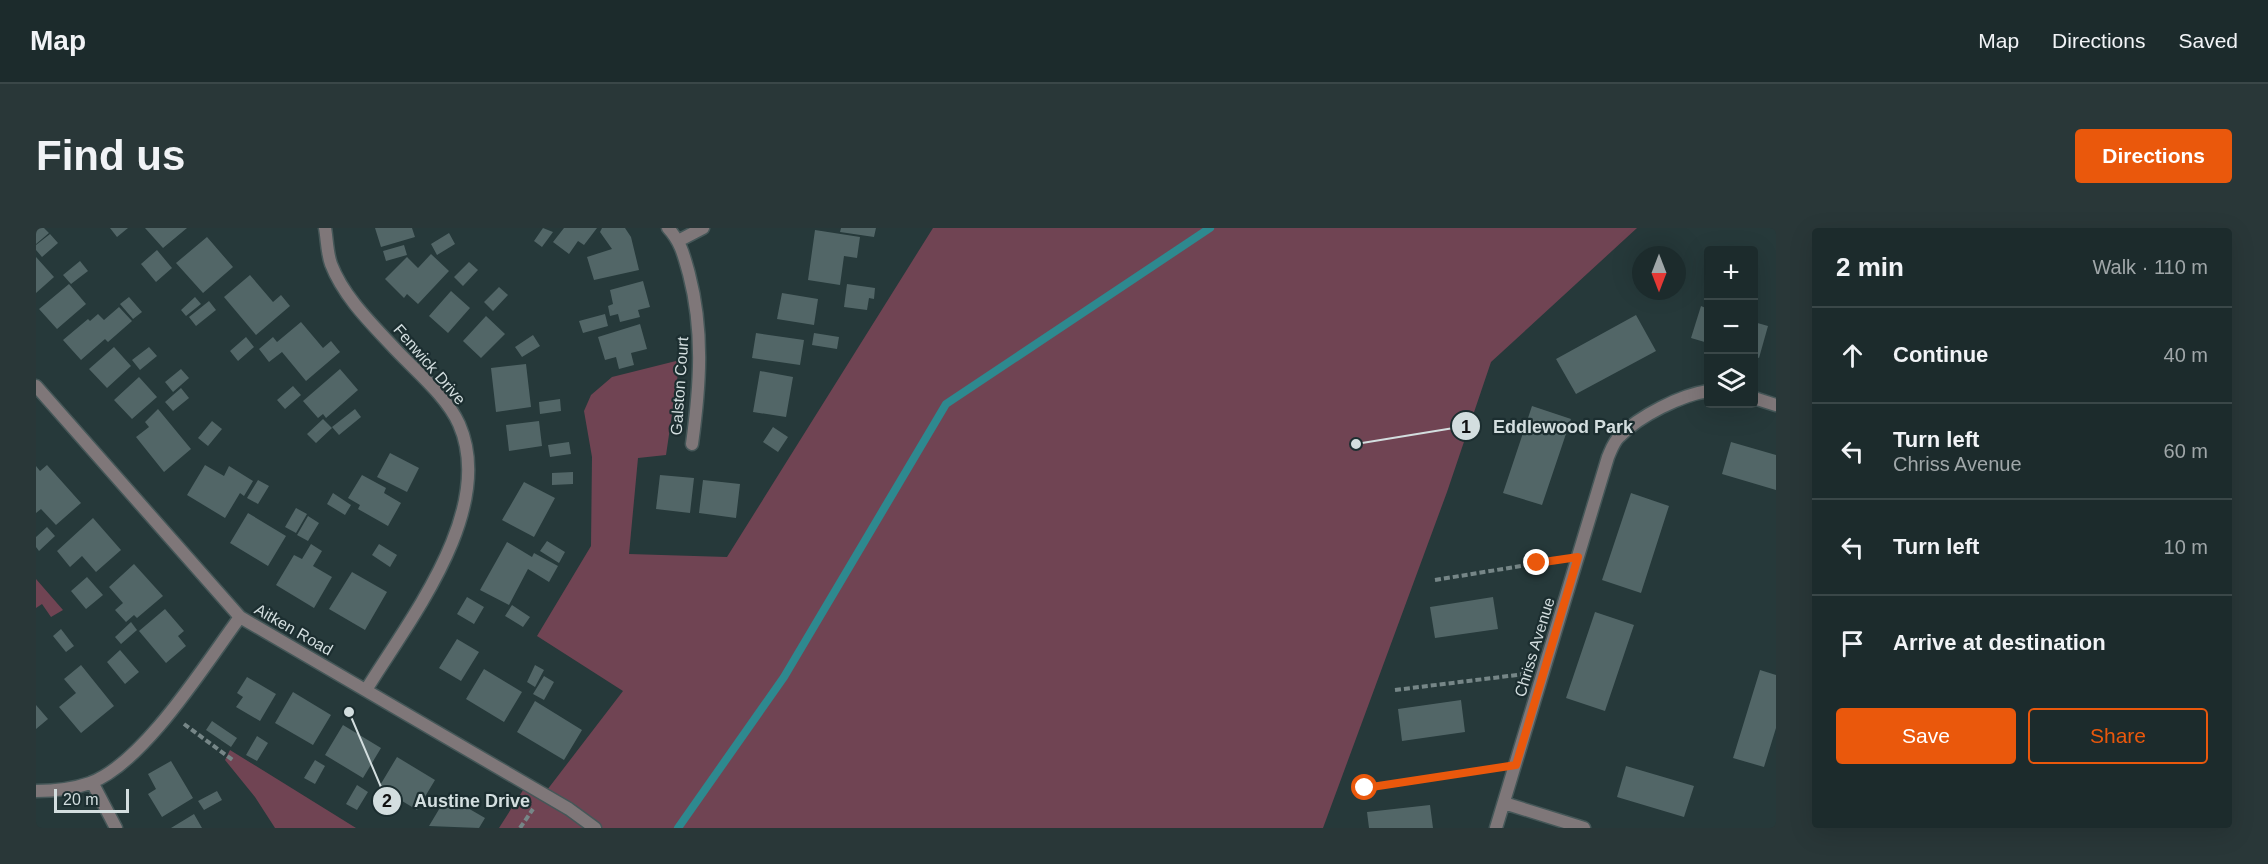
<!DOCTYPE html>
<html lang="en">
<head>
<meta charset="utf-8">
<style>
	:root { --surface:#1c2b2c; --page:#293738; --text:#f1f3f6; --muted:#a0a7a9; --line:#3a4748; --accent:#ea580c }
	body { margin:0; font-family:Helvetica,sans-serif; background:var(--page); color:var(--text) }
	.controls { position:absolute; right:18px; top:18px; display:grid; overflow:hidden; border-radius:6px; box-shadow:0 6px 24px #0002 }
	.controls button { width:54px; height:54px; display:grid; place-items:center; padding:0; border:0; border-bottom:2px solid var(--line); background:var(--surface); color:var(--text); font:30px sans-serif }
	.compass { position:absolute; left:1596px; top:18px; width:54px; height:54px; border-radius:50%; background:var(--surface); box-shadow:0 6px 24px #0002; rotate:180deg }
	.scale { position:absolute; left:18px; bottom:15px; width:75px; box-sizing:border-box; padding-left:6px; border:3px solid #d3dedf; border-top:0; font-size:16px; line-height:21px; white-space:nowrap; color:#d3dedf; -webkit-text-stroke:4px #1c2e30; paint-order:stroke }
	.stop { position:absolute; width:18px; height:18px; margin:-14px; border:4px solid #ea580c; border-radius:50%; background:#fff }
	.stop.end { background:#ea580c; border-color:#fff; box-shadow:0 2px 6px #0008 }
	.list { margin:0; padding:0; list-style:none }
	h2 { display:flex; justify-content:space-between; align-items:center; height:78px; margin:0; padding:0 24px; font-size:26px }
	h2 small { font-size:20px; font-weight:400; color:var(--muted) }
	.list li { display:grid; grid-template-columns:39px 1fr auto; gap:18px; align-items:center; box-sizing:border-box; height:96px; padding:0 24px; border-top:2px solid var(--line) }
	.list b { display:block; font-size:22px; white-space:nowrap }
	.list p { margin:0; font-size:20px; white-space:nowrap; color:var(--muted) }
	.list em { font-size:20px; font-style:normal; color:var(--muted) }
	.actions { display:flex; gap:12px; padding:18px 24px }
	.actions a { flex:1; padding:14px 0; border:2px solid var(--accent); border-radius:6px; text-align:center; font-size:21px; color:var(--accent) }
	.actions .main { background:var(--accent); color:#fff }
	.icon { flex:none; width:33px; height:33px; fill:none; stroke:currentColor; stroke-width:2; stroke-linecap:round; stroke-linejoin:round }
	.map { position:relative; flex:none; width:1740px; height:600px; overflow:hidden; border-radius:6px }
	header { display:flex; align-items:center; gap:36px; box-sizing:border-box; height:84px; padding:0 30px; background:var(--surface); border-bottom:2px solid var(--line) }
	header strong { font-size:28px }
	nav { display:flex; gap:33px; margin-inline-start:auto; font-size:21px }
	.intro { display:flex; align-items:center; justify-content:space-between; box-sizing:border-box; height:144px; padding:0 36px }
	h1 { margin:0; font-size:42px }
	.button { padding:15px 27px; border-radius:6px; background:var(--accent); color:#fff; font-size:21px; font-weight:700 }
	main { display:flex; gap:36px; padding:0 36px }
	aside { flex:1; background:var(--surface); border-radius:6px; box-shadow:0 6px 24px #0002 }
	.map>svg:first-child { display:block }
	.green { fill:#704453 }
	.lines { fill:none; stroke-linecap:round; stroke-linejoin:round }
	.stream { stroke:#2e898f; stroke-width:8 }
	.building { fill:#526667 }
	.street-casing { stroke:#455758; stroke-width:15 }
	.path { stroke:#768687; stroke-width:4; stroke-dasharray:6 3; stroke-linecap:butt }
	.street { stroke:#7f7779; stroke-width:12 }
	.route { stroke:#ea580c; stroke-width:8 }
	.labels { text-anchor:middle; stroke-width:4.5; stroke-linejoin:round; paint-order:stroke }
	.street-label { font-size:16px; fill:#d3dedf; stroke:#1c2e30 }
	.leader { fill:none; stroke:#d3dedf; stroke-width:2 }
	.callout-dot { fill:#d3dedf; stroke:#1c2e30; stroke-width:2 }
	.mark-label { font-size:18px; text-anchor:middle; font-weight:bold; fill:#111 }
	.callout-label { font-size:18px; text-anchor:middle; font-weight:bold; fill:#d3dedf; stroke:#1c2e30; stroke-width:4.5; stroke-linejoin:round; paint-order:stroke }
</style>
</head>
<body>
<header>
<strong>Map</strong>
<nav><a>Map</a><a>Directions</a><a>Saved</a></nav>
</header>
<div class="intro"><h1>Find us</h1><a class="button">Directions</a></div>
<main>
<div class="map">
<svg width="1740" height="600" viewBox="0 0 1740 600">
	<rect width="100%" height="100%" fill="#26393a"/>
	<path class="green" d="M897,0h704l-146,134 -44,130 -124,336h-824l28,-44 17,10 79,-103 -86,-55 54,-90 1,-89 -8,-46 7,-16 21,-18 68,-17 -14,95 -28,3 -9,96 98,3z
		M0,351l27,31 -12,7 -9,-13 -6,4z
		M194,522l126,78h-81l-20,-31 -30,-37z"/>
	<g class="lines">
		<path class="stream" d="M642,600l106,-151 162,-273 264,-176"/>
	</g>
	<path class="building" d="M0,0h8l5,5 -13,11z
		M74,0h18l-11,9z
		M109,0h42l-24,20z
		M339,0h37l3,9 -34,10z
		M507,0l10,4 -11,15 -8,-6z
		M528,0h33l-13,17 -6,-4 -9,13 -16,-12z
		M566,0h23l6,9 8,33 -45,10 -7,-23 25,-8 -12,-17z
		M805,0h35l-2,9 -34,-5z
		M779,2l45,7 -3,21 -13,-2 -4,29 -32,-5z
		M413,5l6,11 -18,11 -6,-11z
		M14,6l8,9 -16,14 -6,-7v-5z
		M171,9l26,30 -30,26 -27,-30z
		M368,17l3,10 -21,6 -3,-10z
		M121,22l15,18 -16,14 -15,-18z
		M395,26l18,17 -31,33 -11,-10 -3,4 -19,-19 22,-22 11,11z
		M0,29l18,20 -18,16z
		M44,33l8,10 -17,13 -8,-9z
		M433,34l9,8 -15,16 -9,-9z
		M214,47l23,27 8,-7 9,11 -34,29 -32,-38z
		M607,53l7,26 -12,3 2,7 -20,5 -2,-8 -8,2 -2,-10 5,-2 -3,-14z
		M33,56l17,20 -29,25 -18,-20z
		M811,56l28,4 -1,11 -5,-1 -2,12 -23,-3z
		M463,59l9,8 -15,16 -9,-9z
		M415,63l19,17 -22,25 -19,-17z
		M746,65l36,6 -4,26 -37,-6z
		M93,69l13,15 -9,7 -13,-15z
		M159,69l6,7 -15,12 -5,-6z
		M173,73l7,9 -20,16 -7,-9z
		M1665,78l7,3v34l-17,-5z
		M83,79l13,14 -24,21 -3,-3 -24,21 -18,-20 25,-21 2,2 8,-7 6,6z
		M569,86l3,12 -25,7 -4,-12z
		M1600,87l20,36 -80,43 -20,-35z
		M450,88l19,18 -24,24 -18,-17z
		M265,94l22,26 8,-7 9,11 -34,29 -24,-29 -13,10 -10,-13 14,-12 4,5z
		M1718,94l14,4 -9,32 -5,-2z
		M604,96l7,25 -16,4 3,12 -15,4 -3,-12 -11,3 -7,-23z
		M720,105l48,7 -4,25 -48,-7z
		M778,105l25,4 -2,12 -25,-4z
		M497,107l7,11 -18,11 -7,-10z
		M210,109l8,10 -16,14 -8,-10z
		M78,119l17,19 -24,22 -18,-19z
		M113,119l8,9 -17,14 -8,-10z
		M490,136l5,43 -35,5 -5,-44z
		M145,141l8,9 -16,14 -8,-10z
		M304,141l18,21 -32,28 -3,-4 -5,4 -15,-17z
		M724,143l33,6 -7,40 -33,-5z
		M103,149l18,20 -25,22 -18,-19z
		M257,158l8,9 -16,14 -8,-9z
		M145,160l8,10 -16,13 -8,-9z
		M524,171l1,12 -21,3 -1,-12z
		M1496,178l39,13 -29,86 -39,-12z
		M122,181l33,40 -27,23 -28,-35 13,-10 -4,-5z
		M319,181l6,8 -22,18 -7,-8z
		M287,191l9,9 -16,15 -9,-9z
		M176,193l10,8 -14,17 -10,-8z
		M503,193l3,25 -33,5 -3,-26z
		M737,199l15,10 -10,15 -15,-10z
		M533,214l2,12 -21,3 -2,-12z
		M1695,214l45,13v35l-54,-16z
		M354,225l29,15 -12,24 -30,-15z
		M11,237l34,38 -25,22 -15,-16 -5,4v-47l4,5z
		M169,237l19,11 5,-10 24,15 -9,15 -4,-3 -15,25 -38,-23z
		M537,244v12l-21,1v-12z
		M326,247l24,13 -2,5 17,10 -13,23 -30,-17 2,-4 -12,-7z
		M624,247l34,3 -4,35 -34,-4z
		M222,252l11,6 -11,18 -11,-6z
		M667,252l37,4 -4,34 -37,-5z
		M488,254l31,16 -21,39 -32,-17z
		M297,265l18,12 -6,10 -18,-11z
		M1595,265l38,13 -28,87 -39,-13z
		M260,280l11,6 -11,19 -11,-6z
		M212,285l38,23 -18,30 -38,-23z
		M272,288l11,7 -11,18 -11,-6z
		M57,290l28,32 -25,22 -14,-16 -12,11 -13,-16z
		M11,299l8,9 -16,15 -3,-4v-10z
		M511,313l18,11 -6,11 -19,-12z
		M471,314l25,15 2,-4 24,13 -9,16 -21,-13 -19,36 -29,-15z
		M275,316l11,7 -9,15 19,11 -18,31 -38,-23 18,-30 8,4z
		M343,316l18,11 -7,12 -18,-12z
		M98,336l29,32 -26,22 -3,-3 -8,7 -11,-12 8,-7 -14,-16z
		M316,344l35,20 -22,38 -36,-21z
		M51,349l16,18 -17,14 -15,-18z
		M431,369l17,10 -10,17 -17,-10z
		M1457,369l5,32 -63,9 -5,-31z
		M476,377l18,12 -7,10 -18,-11z
		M129,381l19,22 -6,5 8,10 -20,17 -27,-32z
		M1559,384l39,13 -29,86 -39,-13z
		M95,394l6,8 -16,14 -6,-7z
		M25,401l13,17 -8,6 -13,-16z
		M421,411l22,13 -18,29 -22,-13z
		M84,422l19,22 -14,12 -18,-22z
		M45,437l33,41 -33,27 -22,-26 17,-14 -12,-14z
		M499,437l9,5 -9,17 -8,-5z
		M448,441l38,23 -18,30 -38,-23z
		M1724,442l16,5v53l-12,39 -31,-9z
		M508,448l10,6 -10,18 -11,-6z
		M211,449l29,17 -16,27 -24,-14 7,-10 -6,-4z
		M257,464l38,23 -18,30 -38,-22z
		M1425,472l4,32 -63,9 -4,-32z
		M499,473l47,29 -18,30 -47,-28z
		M0,477l12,14 -12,10z
		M176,493l25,17 -6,9 -25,-17z
		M307,497l38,23 -18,30 -38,-23z
		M221,508l11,7 -11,18 -11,-6z
		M361,529l38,23 -18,30 -38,-23z
		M279,532l10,6 -10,18 -11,-6z
		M135,533l22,37 -31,19 -14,-23 8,-5 -8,-15z
		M1590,538l68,20 -10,31 -67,-20z
		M321,557l11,7 -11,18 -11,-6z
		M181,563l5,9 -18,10 -6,-9z
		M411,568l38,22 -6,10 -50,-2z
		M1394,577l3,23h-64l-2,-16z
		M158,586l8,14h-31z"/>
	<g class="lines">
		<defs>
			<path id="street" d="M289,0c2,11 2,25 6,36 13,34 42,61 66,87 21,22 50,46 62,73 38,86 -50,196 -93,266
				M632,0c13,14 16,28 21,46 15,57 11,112 3,170
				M644,12l23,-12
				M0,158l204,231 329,192 26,19
				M1718,170l22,7
				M56,554l24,46
				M0,563c19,0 37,-2 54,-8 54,-20 116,-120 150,-166
				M1468,575l80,25
				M1460,600l112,-371c3,-7 6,-16 12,-21 19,-20 61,-41 88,-45"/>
		</defs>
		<use href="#street" class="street-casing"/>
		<path class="path" d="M1399,352l123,-20
			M1359,462l130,-16
			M148,496l50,37
			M1329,560l129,-20
			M484,600l13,-19"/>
		<use href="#street" class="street"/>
	</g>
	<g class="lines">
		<path class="route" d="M1329,560l151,-23 62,-208 -41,6"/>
	</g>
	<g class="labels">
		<g class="street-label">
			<text transform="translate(394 136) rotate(49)" y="6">Fenwick Drive</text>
			<text transform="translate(643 158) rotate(-86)" y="6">Galston Court</text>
			<text transform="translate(258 401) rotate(30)" y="6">Aitken Road</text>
			<text transform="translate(1498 419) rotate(-73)" y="6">Chriss Avenue</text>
		</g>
	</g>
	<path class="leader" d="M1320 216L1430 198M313 484L351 573"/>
	<g class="callout-dot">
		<circle cx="1320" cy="216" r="6"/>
		<circle cx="313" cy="484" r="6"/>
		<circle cx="1430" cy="198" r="15"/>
		<circle cx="351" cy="573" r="15"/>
	</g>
	<g class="mark-label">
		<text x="1430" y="205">1</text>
		<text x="351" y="579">2</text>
	</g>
	<g class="callout-label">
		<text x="1527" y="205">Eddlewood Park</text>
		<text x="436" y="579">Austine Drive</text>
	</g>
</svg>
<div class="controls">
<button>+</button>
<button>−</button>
<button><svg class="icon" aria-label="layers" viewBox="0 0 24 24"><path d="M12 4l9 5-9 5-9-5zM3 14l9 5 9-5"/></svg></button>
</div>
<svg class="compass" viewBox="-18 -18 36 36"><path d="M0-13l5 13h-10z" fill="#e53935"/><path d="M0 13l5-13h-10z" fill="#a0a7a9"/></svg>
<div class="scale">20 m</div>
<div class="stop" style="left:1329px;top:560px"></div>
<div class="stop end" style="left:1501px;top:335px"></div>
</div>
<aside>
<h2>2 min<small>Walk · 110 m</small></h2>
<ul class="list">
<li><svg class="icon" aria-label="ahead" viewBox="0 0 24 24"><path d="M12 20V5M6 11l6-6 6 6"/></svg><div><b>Continue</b></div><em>40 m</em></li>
<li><svg class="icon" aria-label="left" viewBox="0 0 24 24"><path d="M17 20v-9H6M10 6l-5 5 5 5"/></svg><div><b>Turn left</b><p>Chriss Avenue</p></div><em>60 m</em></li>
<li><svg class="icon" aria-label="left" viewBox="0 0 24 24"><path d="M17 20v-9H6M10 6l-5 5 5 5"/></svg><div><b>Turn left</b></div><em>10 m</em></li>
<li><svg class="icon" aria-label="arrive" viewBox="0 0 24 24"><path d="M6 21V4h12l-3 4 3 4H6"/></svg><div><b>Arrive at destination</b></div></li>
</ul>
<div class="actions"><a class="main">Save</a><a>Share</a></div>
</aside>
</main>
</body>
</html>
